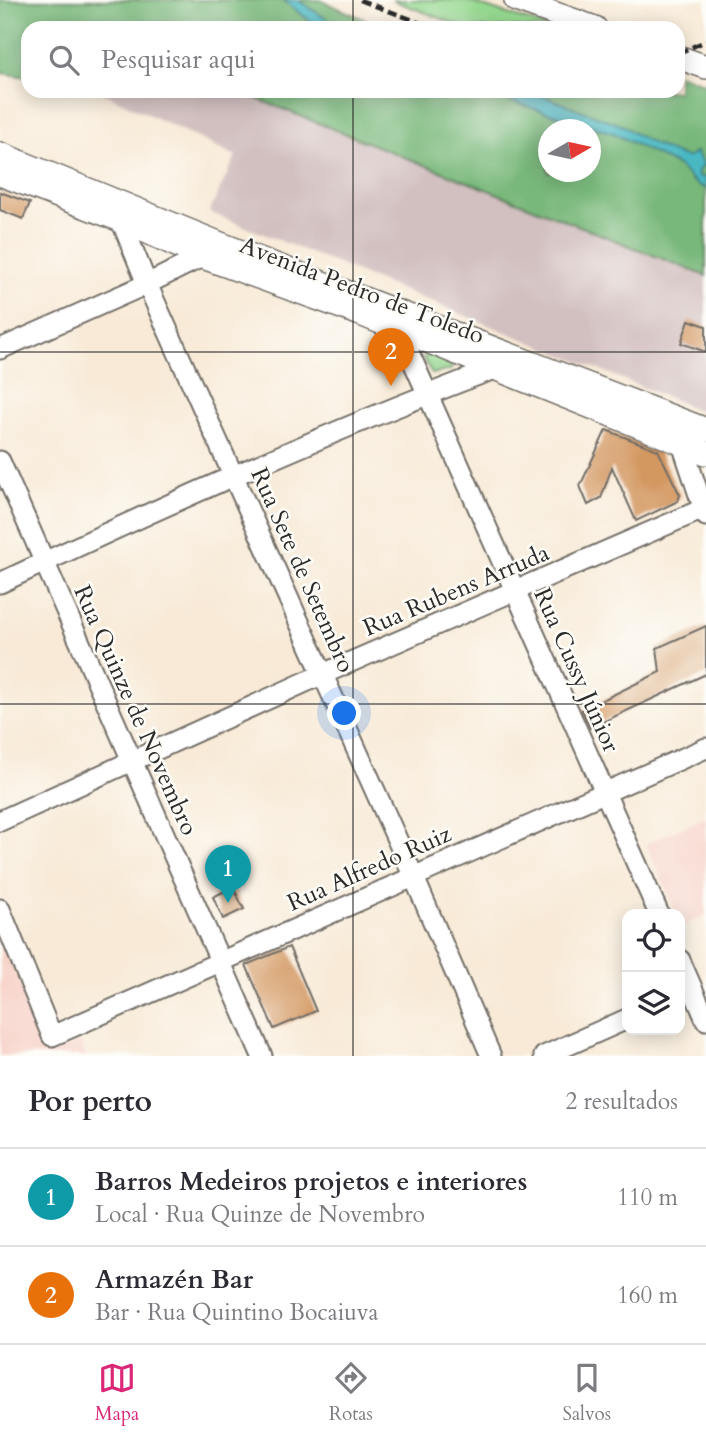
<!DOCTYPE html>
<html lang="pt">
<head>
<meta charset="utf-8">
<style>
	:root { --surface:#fff; --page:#f7f7f7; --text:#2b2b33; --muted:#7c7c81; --line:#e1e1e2; --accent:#db2777 }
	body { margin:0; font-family:Cardo,serif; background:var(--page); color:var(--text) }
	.controls { position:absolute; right:21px; bottom:21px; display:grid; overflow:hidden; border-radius:14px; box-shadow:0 4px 18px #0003 }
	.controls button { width:63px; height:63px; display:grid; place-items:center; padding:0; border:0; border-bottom:2px solid var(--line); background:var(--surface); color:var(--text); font:35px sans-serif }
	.compass { position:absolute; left:538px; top:119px; width:63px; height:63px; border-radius:50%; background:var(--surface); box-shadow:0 4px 18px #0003; rotate:81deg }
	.you { position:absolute; left:345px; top:714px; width:24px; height:24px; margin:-18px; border:5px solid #fff; border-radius:50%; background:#1a73e8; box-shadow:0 0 0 10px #1a73e833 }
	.badge { display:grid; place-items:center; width:46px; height:46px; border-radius:50%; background:var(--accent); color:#fff; font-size:23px; font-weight:700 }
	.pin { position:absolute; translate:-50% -58px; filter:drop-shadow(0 2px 4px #0008) }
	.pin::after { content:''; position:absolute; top:37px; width:24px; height:21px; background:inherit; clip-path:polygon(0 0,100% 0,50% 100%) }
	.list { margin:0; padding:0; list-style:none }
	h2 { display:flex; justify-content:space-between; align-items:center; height:91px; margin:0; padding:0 28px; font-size:30px }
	h2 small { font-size:23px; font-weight:400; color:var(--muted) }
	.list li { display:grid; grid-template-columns:46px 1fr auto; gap:21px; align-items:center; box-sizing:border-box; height:98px; padding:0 28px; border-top:2px solid var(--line) }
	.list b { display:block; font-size:26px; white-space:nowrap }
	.list p { margin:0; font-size:23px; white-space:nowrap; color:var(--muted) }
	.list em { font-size:23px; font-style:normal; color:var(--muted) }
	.icon { flex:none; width:38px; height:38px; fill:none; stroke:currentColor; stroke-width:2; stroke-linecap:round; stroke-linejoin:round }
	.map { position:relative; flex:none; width:706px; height:1056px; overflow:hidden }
	.search { position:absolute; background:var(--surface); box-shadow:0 4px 18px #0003; left:21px; right:21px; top:21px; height:77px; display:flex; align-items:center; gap:18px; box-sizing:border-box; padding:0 24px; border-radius:21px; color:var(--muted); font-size:26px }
	.sheet { height:287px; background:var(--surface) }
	nav { display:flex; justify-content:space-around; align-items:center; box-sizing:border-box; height:98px; border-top:2px solid var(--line); background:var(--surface); font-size:19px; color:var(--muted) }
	nav a { display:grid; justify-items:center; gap:4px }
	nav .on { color:var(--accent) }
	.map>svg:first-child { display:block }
	.built { fill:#f7d1c8 }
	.industrial { fill:#d2bfc0 }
	.green { fill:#95d890; stroke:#60825e; stroke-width:2 }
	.forest { fill:#78b87a; stroke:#527252; stroke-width:2; fill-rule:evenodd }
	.water { fill:#4ab8c3; stroke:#3a7277; stroke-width:2 }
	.building { fill:#d39760 }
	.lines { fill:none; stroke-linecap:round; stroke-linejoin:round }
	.minor-casing { stroke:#736e67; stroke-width:23 }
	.major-casing { stroke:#736e67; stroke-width:26 }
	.minor { stroke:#fff; stroke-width:19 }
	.major { stroke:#fff; stroke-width:23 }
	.rail { stroke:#2b2b2b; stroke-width:4.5; stroke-dasharray:10 5; stroke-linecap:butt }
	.grid { fill:none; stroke:#2b2b2b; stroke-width:2; stroke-opacity:0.55 }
	.labels { text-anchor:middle; stroke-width:5; stroke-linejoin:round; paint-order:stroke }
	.street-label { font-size:24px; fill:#2b2b2b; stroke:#fdfcf7 }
</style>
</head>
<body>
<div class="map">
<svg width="706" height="1056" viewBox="0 0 706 1056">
	<rect width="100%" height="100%" fill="#fdfcf7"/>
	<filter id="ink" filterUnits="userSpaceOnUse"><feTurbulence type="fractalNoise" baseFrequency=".0143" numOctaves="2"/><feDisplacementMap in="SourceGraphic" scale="14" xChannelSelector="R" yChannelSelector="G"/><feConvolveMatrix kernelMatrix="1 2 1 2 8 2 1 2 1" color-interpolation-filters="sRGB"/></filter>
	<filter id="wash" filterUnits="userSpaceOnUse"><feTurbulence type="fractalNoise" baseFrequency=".00686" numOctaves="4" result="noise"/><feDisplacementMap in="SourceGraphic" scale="28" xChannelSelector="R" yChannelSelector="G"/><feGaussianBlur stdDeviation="1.57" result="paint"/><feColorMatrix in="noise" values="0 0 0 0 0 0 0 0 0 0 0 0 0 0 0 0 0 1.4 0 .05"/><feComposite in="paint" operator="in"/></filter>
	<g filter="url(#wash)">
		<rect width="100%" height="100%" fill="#f8ead7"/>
		<path class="built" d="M706,817v98l-23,11 -3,-12h-3l-31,-70z
			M0,933l51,121 29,-12 6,14h-86z"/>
		<path class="industrial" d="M99,91h138l469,184v138l-497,-201 27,-56z"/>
		<path class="green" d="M392,0h72l87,28h-85z
			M430,353l22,13 -1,4 -19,4 -9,-16z"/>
		<path class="forest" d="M0,0h320l64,28h-356l-1,49 -27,-4z
			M678,74l28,10v192l-469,-185h441zM548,130h42v42h-42z"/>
		<path class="water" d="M283,0h15l42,28h-21z
			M478,91h51l95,35c9,8 54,32 65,31l7,-5 6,10h4v4l-3,-1 -5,6v6h8v11l-9,-3 -19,-19 -65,-33z"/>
		<g id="blocks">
			<path class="building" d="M0,192l30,11 -7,16 -23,-9z
				M689,320l17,6v26l-25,-9z
				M606,430l52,20 22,45 -2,6 -42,20 -24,-54 -11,31 -13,7 -8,-19z
				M706,626v48l-116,54 -8,-18 78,-38 -3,-24z
				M233,887l11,22 -21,10 -10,-22z
				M289,947l27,64 -42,18 -28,-64z"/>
		</g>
	</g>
	<g filter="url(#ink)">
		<use href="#blocks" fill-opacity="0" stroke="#736e67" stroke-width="2"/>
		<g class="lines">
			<defs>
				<path id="minor" d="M123,212l-2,8 26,64 266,591 78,181
					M399,330l260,584
					M0,349l147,-65 65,-32
					M687,435l-5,9 24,72
					M0,461l262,595
					M0,583c162,-77 326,-151 494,-214
					M0,821l323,-147 380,-165
					M0,909l52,127 654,-288
					M680,960l26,60
					M544,1056l83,-37"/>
				<path id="major" d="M516,0l79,28
					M678,57l28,10
					M0,154l223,91 483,185
					M0,174l121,46 82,37 155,56 348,140"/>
			</defs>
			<use href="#minor" class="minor-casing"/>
			<use href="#major" class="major-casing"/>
			<use href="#minor" class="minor"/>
			<use href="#major" class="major"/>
			<path class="rail" d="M360,0l74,28
				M678,53l28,-12"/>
		</g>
	</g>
	<path class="grid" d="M353,0v28M353,91v965M0,352h706M0,704h706"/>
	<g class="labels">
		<g class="street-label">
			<text transform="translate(362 290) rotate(21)" y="8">Avenida Pedro de Toledo</text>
			<text transform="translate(303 570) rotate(66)" y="8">Rua Sete de Setembro</text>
			<text transform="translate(456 590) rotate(-23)" y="8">Rua Rubens Arruda</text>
			<text transform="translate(577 670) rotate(66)" y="8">Rua Cussy Júnior</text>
			<text transform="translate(136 710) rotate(66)" y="8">Rua Quinze de Novembro</text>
			<text transform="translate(369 868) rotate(-24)" y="8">Rua Alfredo Ruiz</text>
		</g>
	</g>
</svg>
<div class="controls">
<button><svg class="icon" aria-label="locate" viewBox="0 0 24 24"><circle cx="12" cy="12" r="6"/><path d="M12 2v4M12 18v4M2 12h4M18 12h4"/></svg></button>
<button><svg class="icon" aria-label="layers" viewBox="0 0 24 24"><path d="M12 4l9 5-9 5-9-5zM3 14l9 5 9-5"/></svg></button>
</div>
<svg class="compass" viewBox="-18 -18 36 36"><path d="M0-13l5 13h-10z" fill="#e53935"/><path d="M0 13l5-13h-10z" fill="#7c7c81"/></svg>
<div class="you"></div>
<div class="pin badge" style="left:228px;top:903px;background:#0f9aa8">1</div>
<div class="pin badge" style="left:391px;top:386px;background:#e8710a">2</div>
<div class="search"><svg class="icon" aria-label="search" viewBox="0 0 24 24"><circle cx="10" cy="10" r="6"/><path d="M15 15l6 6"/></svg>Pesquisar aqui</div>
</div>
<section class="sheet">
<h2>Por perto<small>2 resultados</small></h2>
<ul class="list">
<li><span class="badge" style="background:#0f9aa8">1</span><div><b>Barros Medeiros projetos e interiores</b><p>Local · Rua Quinze de Novembro</p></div><em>110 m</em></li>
<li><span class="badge" style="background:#e8710a">2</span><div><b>Armazén Bar</b><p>Bar · Rua Quintino Bocaiuva</p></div><em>160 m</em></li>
</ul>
</section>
<nav>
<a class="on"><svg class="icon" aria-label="map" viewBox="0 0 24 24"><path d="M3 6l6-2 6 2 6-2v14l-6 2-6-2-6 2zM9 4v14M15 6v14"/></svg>Mapa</a>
<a><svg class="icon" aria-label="directions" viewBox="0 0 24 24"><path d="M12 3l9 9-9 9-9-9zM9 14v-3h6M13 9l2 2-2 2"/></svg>Rotas</a>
<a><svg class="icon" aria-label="saved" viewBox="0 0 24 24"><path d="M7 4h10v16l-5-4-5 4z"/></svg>Salvos</a>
</nav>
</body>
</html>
